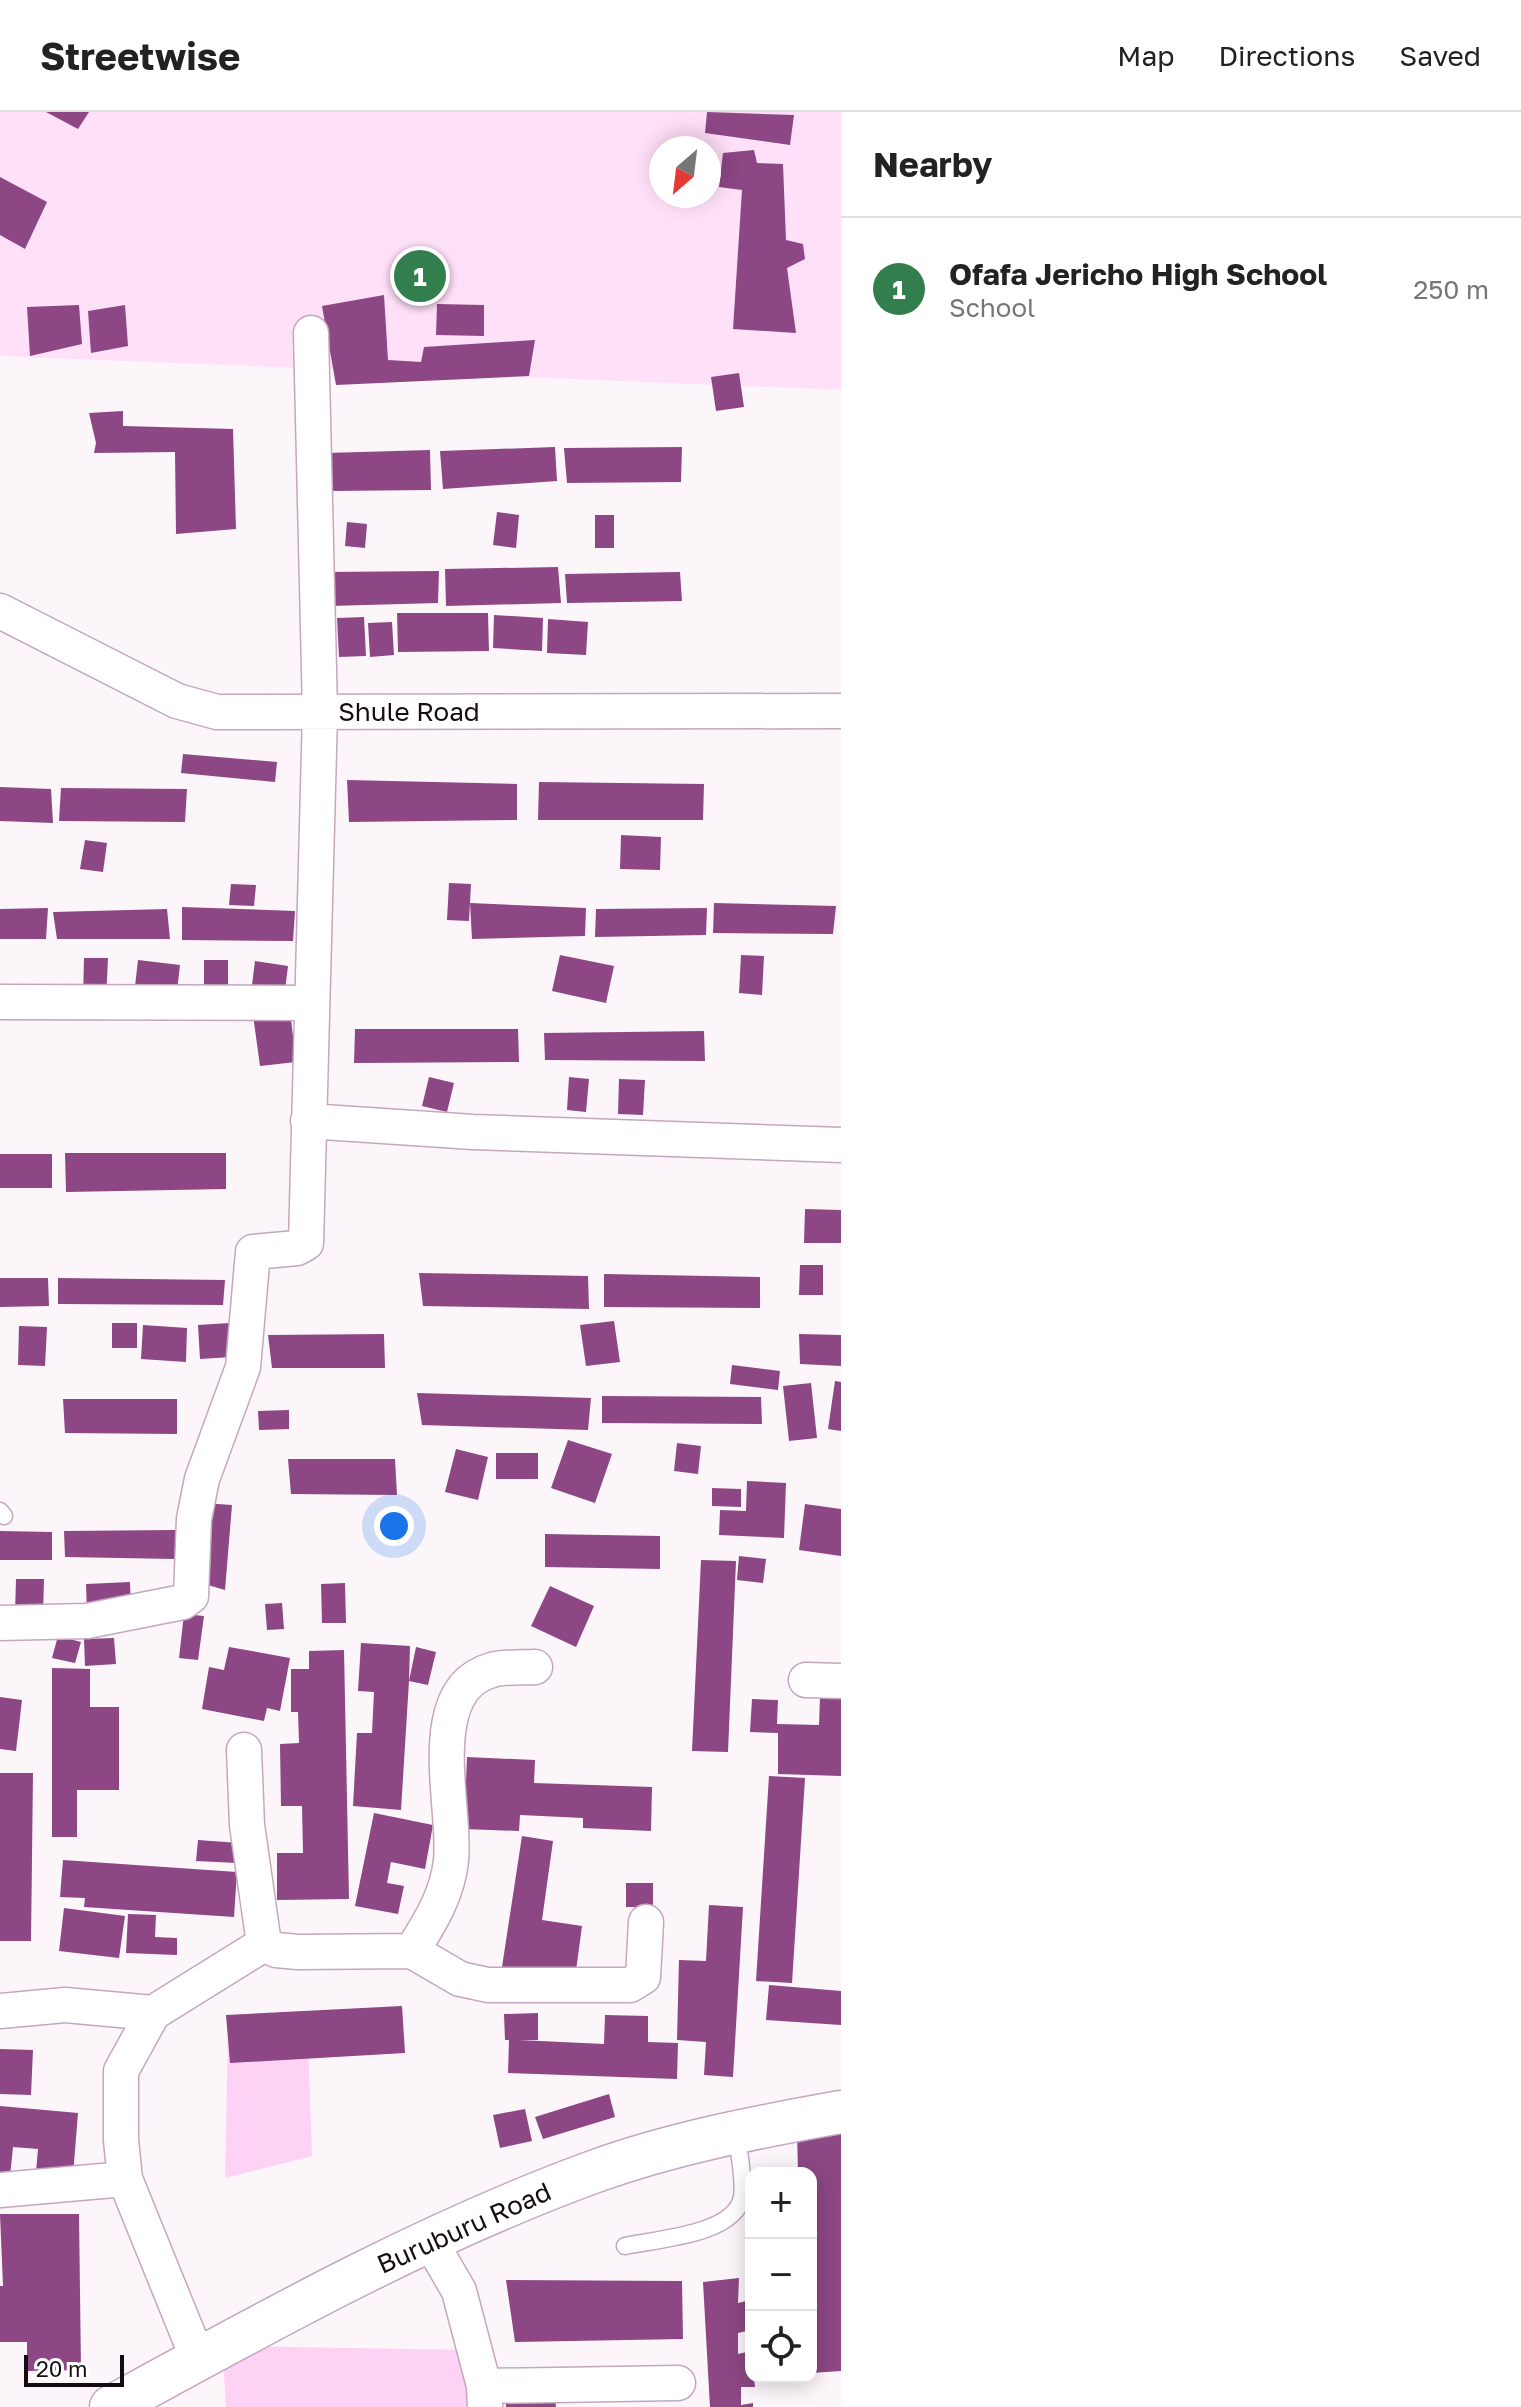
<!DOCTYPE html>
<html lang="en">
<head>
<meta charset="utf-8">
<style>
	:root { --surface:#fff; --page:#f2f2f2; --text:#222; --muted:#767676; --line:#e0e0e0; --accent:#327e4c }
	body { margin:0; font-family:"Golos Text",sans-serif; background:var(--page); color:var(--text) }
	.controls { position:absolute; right:24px; bottom:24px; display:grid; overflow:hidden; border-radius:16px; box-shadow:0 4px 20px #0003 }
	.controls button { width:72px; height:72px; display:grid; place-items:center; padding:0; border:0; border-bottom:2px solid var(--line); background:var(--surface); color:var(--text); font:40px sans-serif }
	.compass { position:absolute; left:649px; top:24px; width:72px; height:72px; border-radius:50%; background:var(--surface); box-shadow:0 4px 20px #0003; rotate:208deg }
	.scale { position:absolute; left:24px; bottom:20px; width:100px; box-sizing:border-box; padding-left:8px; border:4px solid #150b13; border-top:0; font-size:22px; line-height:28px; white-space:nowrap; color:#150b13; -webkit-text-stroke:6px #fff; paint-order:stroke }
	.you { position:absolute; left:394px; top:1414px; width:28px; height:28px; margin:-20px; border:6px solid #fff; border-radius:50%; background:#1a73e8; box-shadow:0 0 0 12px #1a73e833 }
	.badge { display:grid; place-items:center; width:52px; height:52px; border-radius:50%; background:var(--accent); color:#fff; font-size:26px; font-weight:700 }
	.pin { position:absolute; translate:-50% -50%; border:4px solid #fff; box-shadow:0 2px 8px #0006 }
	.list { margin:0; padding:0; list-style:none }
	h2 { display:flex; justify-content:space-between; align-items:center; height:104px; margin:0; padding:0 32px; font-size:34px }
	h2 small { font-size:26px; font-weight:400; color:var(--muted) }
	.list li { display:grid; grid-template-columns:52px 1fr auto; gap:24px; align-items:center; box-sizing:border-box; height:144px; padding:0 32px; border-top:2px solid var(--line) }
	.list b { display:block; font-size:30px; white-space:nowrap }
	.list p { margin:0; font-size:26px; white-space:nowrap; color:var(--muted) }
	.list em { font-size:26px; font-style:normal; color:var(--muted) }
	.icon { flex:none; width:44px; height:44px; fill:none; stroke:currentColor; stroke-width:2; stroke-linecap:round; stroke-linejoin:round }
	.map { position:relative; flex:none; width:841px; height:2295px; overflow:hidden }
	header { display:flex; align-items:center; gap:48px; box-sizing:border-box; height:112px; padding:0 40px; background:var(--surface); border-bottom:2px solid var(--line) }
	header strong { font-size:38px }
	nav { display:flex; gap:44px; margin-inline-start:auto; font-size:28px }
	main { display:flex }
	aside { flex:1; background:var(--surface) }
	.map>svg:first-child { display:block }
	.built { fill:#ffe0f9; fill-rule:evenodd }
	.green { fill:#fdd2f5 }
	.building { fill:#8c4784 }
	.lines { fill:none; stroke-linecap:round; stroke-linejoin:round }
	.service-casing { stroke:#c4a7bf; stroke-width:19 }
	.minor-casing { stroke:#c4a7bf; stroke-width:37 }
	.tertiary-casing { stroke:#c4a7bf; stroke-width:45 }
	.service { stroke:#fff; stroke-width:16 }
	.minor { stroke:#fff; stroke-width:34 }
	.tertiary { stroke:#fff; stroke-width:42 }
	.labels { text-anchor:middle; stroke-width:6; stroke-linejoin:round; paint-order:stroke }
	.street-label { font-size:26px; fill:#150b13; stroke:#fff }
</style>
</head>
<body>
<header>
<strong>Streetwise</strong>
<nav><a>Map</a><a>Directions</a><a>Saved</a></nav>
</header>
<main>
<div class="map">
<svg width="841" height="2295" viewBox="0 0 841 2295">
	<rect width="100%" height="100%" fill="#fcf6fb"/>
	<path class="built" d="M0,0h841v278l-841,-34zM661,36h48v48h-48z"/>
	<path class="green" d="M307,1901l5,143 -87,22 3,-146z
		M222,2234l253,4 -1,57h-248z"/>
	<path class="building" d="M46,0h43l-11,17z
		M707,0l87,3 -4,30 -85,-12z
		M754,38l3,13 26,1 3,76 17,4 2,15 -18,9 9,65 -63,-4 9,-139 -23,-3 4,-34z
		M0,65l47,25 -22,47 -25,-14z
		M384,183l4,65 33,2 3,-15 111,-7 -6,36 -193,9 -14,-79z
		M437,192l47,1v31l-48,-1z
		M79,193l3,39 -52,12 -3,-49z
		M125,193l3,41 -37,7 -3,-42z
		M739,261l5,34 -28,4 -5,-34z
		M123,299v15l110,3 3,100 -60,5 -1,-82 -81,1 2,-10 -7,-30z
		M555,335l2,34 -114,8 -3,-38z
		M682,335l-1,35 -114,1 -3,-35z
		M430,338l1,40 -100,1 -5,-38z
		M497,400l22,3 -3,33 -23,-3z
		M595,403h19v33h-19z
		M347,410l20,2 -2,24 -20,-2z
		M558,455l3,36 -115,3 -1,-37z
		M439,459l-1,32 -109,3 -4,-34z
		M680,460l2,29 -115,2 -2,-29z
		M397,501h91l1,38 -91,1z
		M494,503l49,3 -1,33 -49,-3z
		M364,505l2,39 -27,1 -2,-39z
		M548,507l40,3 -2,33 -39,-2z
		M392,510l2,33 -24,2 -2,-34z
		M183,642l94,8 -2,20 -94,-9z
		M347,668l170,4v36l-168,2z
		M539,670l165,2 -1,36h-165z
		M0,675l51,2 2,34 -53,-2z
		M61,676l126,1 -2,33 -126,-1z
		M621,723l40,2 -1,33 -40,-1z
		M85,728l22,3 -4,29 -23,-3z
		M449,771l22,1 -2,37 -22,-1z
		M231,772l25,1 -2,21 -25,-1z
		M470,791l116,5 -1,28 -113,3z
		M714,791l122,3 -3,28 -120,-1z
		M182,795l113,4 -2,30 -111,-1z
		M48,796l-2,31h-46v-30z
		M707,796l-1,27 -111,2 1,-28z
		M167,797l3,30h-113l-4,-27z
		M560,843l54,11 -8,37 -54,-12z
		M741,843l23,1 -2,39 -23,-2z
		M84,846h24l-2,42 -23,-2z
		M138,848l42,5 -4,34 -42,-4z
		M204,848h24v38h-24z
		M255,849l33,5 -4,32 -33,-5z
		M290,899l6,51 -36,4 -7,-51z
		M355,917h163l1,33 -165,1z
		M704,919l1,30 -160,-1 -1,-27z
		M429,965l25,6 -7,29 -25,-6z
		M569,965l20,2 -3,33 -19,-2z
		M619,967l26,1 -2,35 -25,-1z
		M65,1041h161v36l-160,3z
		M0,1042h52v34h-52z
		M805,1097l36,1v33h-37z
		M800,1153h23v30h-24z
		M419,1161l169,3 1,33 -166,-3z
		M604,1162l156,3v31l-156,-1z
		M0,1166h48l1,28 -49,1z
		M58,1166l167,2 -2,25 -165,-1z
		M614,1209l6,41 -34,4 -6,-41z
		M112,1211h25v25h-25z
		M230,1211l2,34 -32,2 -2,-34z
		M143,1213l44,3 -1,34 -45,-3z
		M19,1214l28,1 -2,39 -27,-1z
		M384,1222l1,34h-113l-4,-33z
		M799,1222l42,1v31l-41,-2z
		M732,1253l48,6 -2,19 -48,-6z
		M835,1269l6,1v49l-13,-2z
		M811,1271l6,55 -28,3 -6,-55z
		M417,1281l174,5 -3,32 -166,-5z
		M602,1284l159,1 1,27 -160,-1z
		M63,1287h114v35l-112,-1z
		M289,1298v19l-30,1 -1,-19z
		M568,1328l44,14 -17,49 -44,-15z
		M677,1331l24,3 -3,28 -24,-3z
		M456,1337l32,8 -10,43 -33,-8z
		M496,1341h42v26h-42z
		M288,1347h107l2,36 -106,-1z
		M747,1369l39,2 -2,55 -65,-3 1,-25 26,1z
		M712,1376l29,1v18l-29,-1z
		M203,1391l29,2 -7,85 -24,-7z
		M805,1392l36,5v47l-42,-6z
		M176,1418l-1,29 -110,-2 -1,-26z
		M0,1419l52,1v28h-52z
		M545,1422l115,2v33l-115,-2z
		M739,1444l27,3 -3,24 -26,-3z
		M701,1448l35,1 -8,191 -36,-1z
		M16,1467h28l-1,36 -28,-1z
		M130,1470l1,30 -44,1 -1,-29z
		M345,1471l1,40h-24l-1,-39z
		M550,1474l44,20 -18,41 -45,-21z
		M282,1491l2,26 -17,1 -2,-26z
		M184,1502l20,2 -6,44 -19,-2z
		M58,1524l23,6 -6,21 -23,-5z
		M114,1526l2,26 -31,2 -1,-27z
		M361,1531l49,3 -1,35 7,-34 20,5 -8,33 -19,-4 -8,129 -48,-4 4,-73h15l2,-41 -16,-1z
		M229,1535l61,11 -10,53 -13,-3 -3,13 -62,-12 7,-42 15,3z
		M344,1538l5,249 -72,1v-47h26l-1,-47h-21l-1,-62 19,-1 -1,-31h-7v-43h18v-18z
		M52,1556l38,1v38h29v83h-42v47h-25z
		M0,1585l22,3 -6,51 -16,-2z
		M820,1586l21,1v77l-63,-2v-41l-28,-1 2,-33 26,1 -1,24 42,1z
		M467,1645l68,3 -1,23 118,4 -1,44 -68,-3v-10l-63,-3 -1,16 -55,-2z
		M0,1661h33l-2,168h-31z
		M769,1664l36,2 -13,205 -36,-2z
		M374,1701l59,12 -8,44 -34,-7 -4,21 17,3 -6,28 -43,-8z
		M522,1724l31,5 -11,79 40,6 -7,52 -73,-11z
		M198,1728l41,3 -2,20 -41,-2z
		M63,1748l174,12 -3,45 -150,-10 1,-9 -25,-1z
		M626,1771h27v24h-27z
		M709,1793l34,2 -10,170 -29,-2 2,-33 -29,-2 2,-80 27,1z
		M64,1796l61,8 -6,42 -60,-7z
		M128,1802l28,1 -1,22 22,1v17l-51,-2z
		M769,1873l72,6v34l-75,-5z
		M402,1894l3,47 -175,10 -4,-48z
		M538,1901v27h-19l85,4 1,-29 43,1v26l30,1 -1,36 -169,-6 1,-33h-4l-1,-26z
		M0,1937l33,1 -2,45 -31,-1z
		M609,1982l6,23 -72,22 -8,-22z
		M0,1994l78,7 -5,62 -37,-3 2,-23 -25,-2 -3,30 -10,-1z
		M525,1997l7,32 -32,7 -7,-33z
		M797,2020h44v239l-30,2v-200h-13z
		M0,2102h79l2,156 -54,1v-29h-27v-56h3z
		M739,2166l-1,25 13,-3v30l-13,3v21l13,-3 4,36h-14v18l12,-2v4h-43l-7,-125z
		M506,2168l176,1 1,58 -168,3z
		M555,2287l1,8h-50v-4z"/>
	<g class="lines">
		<defs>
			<path id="service" d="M0,1399l4,5
				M625,2134c31,-7 110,-11 117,-49 3,-19 -4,-44 -5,-63"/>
			<path id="minor" d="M0,499l177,90 40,11 624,-1
				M0,890l311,1
				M308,1009l165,11 368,13
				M0,1511l87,-2 96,-19 8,-6 3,-77 8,-40 41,-112 10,-115 44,-4 9,-5 14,-531 -9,-379
				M806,1568l35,1
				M244,1638l3,75 17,119
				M412,1839c18,-29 35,-55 39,-90 6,-52 -31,-171 41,-191 13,-4 30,-2 43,-3
				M0,1899l65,-6 88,8
				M0,2078l125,-11
				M430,2129l29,50 25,95 1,21
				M198,2247l-73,-180 -4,-39v-69l32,-58 111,-69 12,6 22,2 114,-1 48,28 28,6h142l13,-8 3,-55
				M484,2274l194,-3"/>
			<path id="tertiary" d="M111,2295c157,-86 313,-173 482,-235 80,-29 164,-45 248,-60"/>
		</defs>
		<use href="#service" class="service-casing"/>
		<use href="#minor" class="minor-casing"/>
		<use href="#tertiary" class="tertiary-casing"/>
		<use href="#service" class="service"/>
		<use href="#minor" class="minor"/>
		<use href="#tertiary" class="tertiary"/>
	</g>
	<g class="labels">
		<g class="street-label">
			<text x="409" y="609">Shule Road</text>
			<text transform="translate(464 2116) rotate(-24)" y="9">Buruburu Road</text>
		</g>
	</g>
</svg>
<div class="controls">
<button>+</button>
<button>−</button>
<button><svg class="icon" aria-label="locate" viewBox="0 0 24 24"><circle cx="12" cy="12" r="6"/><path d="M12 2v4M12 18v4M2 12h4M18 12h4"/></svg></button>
</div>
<svg class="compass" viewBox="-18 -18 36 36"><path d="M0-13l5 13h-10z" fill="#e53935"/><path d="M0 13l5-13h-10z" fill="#767676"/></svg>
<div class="scale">20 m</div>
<div class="you"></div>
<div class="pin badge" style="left:420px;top:164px">1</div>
</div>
<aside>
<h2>Nearby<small></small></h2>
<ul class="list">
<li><span class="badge">1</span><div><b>Ofafa Jericho High School</b><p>School</p></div><em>250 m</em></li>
</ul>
</aside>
</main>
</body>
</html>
